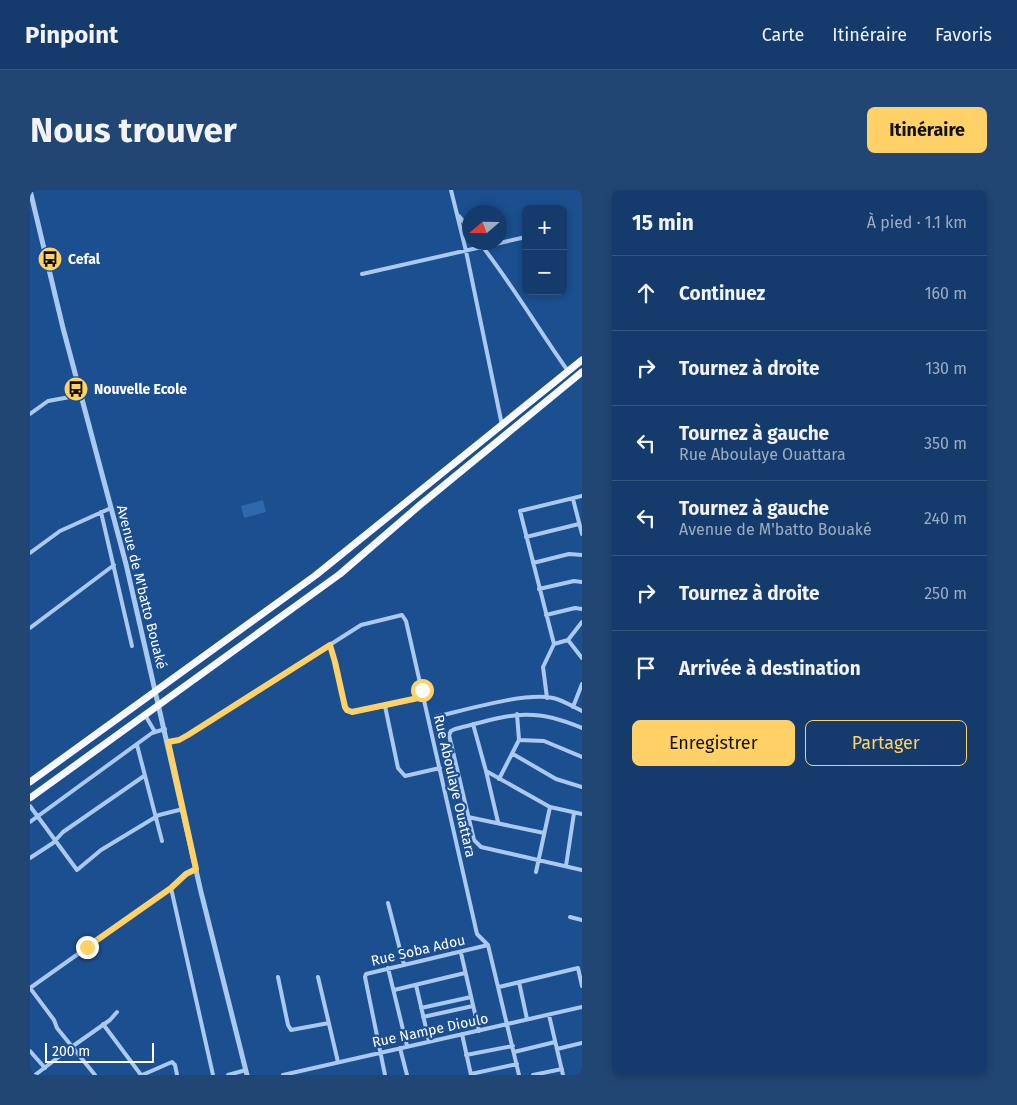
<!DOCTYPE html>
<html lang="fr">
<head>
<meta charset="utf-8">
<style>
	:root { --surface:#143b6b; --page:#214673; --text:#f1f3f6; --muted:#9dadc1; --line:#33557e; --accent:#ffd166 }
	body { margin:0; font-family:"Fira Sans",sans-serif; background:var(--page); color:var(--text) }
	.controls { position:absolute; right:15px; top:15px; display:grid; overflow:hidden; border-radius:8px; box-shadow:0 2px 8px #0003 }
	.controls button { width:45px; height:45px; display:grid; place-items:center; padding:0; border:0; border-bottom:1px solid var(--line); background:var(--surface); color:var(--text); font:25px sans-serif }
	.compass { position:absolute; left:432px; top:15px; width:45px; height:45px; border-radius:50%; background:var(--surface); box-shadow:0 2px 8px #0003; rotate:250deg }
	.scale { position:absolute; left:15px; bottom:12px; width:109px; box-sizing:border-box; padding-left:5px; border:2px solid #fff; border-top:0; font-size:14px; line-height:18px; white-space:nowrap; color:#fff; -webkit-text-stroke:4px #1b4f8f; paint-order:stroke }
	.stop { position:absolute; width:15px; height:15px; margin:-11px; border:4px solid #ffd166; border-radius:50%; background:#fff }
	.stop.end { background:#ffd166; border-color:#fff; box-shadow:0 1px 5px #0008 }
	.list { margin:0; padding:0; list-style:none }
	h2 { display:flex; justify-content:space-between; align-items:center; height:65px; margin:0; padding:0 20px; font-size:21px }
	h2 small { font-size:16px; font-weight:400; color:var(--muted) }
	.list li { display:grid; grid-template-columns:32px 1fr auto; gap:15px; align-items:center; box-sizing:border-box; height:75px; padding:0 20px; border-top:1px solid var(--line) }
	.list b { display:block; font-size:19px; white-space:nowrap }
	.list p { margin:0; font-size:16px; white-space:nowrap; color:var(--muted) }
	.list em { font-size:16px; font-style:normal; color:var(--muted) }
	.actions { display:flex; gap:10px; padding:15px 20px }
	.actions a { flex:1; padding:11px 0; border:1px solid var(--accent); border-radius:8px; text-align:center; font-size:18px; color:var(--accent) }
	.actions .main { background:var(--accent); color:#111 }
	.icon { flex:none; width:28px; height:28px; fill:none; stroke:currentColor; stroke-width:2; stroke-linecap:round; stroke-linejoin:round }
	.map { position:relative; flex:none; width:552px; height:885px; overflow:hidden; border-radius:8px }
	header { display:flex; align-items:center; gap:30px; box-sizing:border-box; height:70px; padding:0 25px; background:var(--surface); border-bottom:1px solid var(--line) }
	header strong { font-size:24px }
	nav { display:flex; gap:28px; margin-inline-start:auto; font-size:18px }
	.intro { display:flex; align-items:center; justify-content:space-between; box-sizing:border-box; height:120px; padding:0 30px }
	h1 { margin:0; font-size:35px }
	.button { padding:12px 22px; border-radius:8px; background:var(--accent); color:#111; font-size:18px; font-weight:700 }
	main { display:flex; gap:30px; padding:0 30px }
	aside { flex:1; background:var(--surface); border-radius:8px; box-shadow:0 2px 8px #0003 }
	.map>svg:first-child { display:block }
	.green { fill:#2e69ad }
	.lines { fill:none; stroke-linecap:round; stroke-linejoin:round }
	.minor { stroke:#a9c9ee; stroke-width:4 }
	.tertiary { stroke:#a9c9ee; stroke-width:5 }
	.trunk { stroke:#f8faff; stroke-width:7 }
	.route { stroke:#ffd166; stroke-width:6 }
	.labels { text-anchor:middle; stroke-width:4.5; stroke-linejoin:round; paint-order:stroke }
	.poi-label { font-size:14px; font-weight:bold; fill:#fff; stroke:#1b4f8f; text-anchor:start }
	.street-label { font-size:14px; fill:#fff; stroke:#1b4f8f }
</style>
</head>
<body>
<header>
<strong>Pinpoint</strong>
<nav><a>Carte</a><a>Itinéraire</a><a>Favoris</a></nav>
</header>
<div class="intro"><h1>Nous trouver</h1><a class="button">Itinéraire</a></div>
<main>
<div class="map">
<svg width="552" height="885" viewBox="0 0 552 885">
	<rect width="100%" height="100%" fill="#1b4f8f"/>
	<path class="green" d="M233,310l3,12 -22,6 -3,-12z"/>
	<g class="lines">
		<path class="minor" d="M421,0l15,61 36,174
			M429,26l11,14
			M449,52c33,42 59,87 89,129
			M332,84l164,-37
			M0,224l18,-13 33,-6
			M543,309l9,35
			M71,322l31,134
			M496,347l53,-13
			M0,363l30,-22 51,-23
			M503,373l36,-9 13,1
			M509,399l35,-8 8,1
			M516,425l29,-7 7,1
			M0,438l84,-63
			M538,450l14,18
			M524,454l14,-4 14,-18
			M300,455l5,17 10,45 2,4 4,1 34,-6 13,62 7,8 35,-8
			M517,508l-4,-31 11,-23 -34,-133 62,-15
			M355,516l38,-9
			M543,517l9,-23
			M115,525l10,17
			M405,527c30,-7 90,-25 118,-19 10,2 20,9 29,13
			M443,534l13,47 12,51
			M552,538c-52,-23 -75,-12 -127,1l-4,2 -2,4 25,105 7,7 101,23
			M489,550l25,1 38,16
			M138,552l11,-2 9,-5 173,-110 41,-10 4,6 71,313 11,11 31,130
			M107,555l25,96
			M483,564l43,25 26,8
			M456,581l64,36 32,7
			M469,589l20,-39 -2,-26
			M0,616l47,64 24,-20 58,-35 24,-6
			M438,627l76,16
			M0,632l122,-89 13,-4
			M0,668l23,-15 10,-11 81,-56
			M536,676l8,-53
			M506,682l14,-65
			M141,698l42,187
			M358,713l16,62
			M540,727l12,3
			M431,763l18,78
			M358,778l19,78
			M248,787l10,48 3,5 38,-7
			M288,787l20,85
			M489,792l8,37
			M386,795l13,56
			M469,797l79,-19 4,18
			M0,798l141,-100 14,-14 11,-5
			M0,798l24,32 3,8 38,47
			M364,800l71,-17
			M391,818l50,-11
			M519,825l14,60
			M393,827l50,-11
			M73,834l38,51
			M432,844l9,41
			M370,858l7,27
			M527,859l25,-6
			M0,861l15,17
			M484,862l41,-10
			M436,865l47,-9
			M441,884l46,-10
			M5,885l38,-29 37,-26 7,-8
			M112,885l30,-13 3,3 2,10
			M198,885l18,-5
			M253,885l299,-68
			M355,885l-20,-98 1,-3 122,-29
			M503,885l29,-6"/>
		<path class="tertiary" d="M0,0l33,138 63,236 75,328 46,183"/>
		<path class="trunk" d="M0,592l286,-207 266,-215
			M0,608l310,-224 80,-69 162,-133"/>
	</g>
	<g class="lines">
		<path class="route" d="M57,757l84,-59 15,-14 10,-5 -28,-127 11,-2 9,-5 142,-90 5,17 10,45 2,3 5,2 71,-15 -1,-7"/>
	</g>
	<defs>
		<symbol id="bus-disc" viewBox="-11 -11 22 22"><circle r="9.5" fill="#ffd166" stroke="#1b4f8f"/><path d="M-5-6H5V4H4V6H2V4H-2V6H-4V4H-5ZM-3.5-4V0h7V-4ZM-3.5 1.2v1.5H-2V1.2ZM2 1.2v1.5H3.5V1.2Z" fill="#111"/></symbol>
	</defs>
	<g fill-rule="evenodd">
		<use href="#bus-disc" x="6" y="55" width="28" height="28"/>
		<use href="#bus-disc" x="32" y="185" width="28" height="28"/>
	</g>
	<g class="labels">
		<g class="poi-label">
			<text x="38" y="74">Cefal</text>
			<text x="64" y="204">Nouvelle Ecole</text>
		</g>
		<g class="street-label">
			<text transform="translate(112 397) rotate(76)" y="5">Avenue de M'batto Bouaké</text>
			<text transform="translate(425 596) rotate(77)" y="5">Rue Aboulaye Ouattara</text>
			<text transform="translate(388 760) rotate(-13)" y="5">Rue Soba Adou</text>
			<text transform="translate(400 840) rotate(-12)" y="5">Rue Nampe Dioulo</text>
		</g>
	</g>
</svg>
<div class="controls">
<button>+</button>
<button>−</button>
</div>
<svg class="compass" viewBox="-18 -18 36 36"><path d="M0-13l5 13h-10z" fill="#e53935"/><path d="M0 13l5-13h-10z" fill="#9dadc1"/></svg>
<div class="scale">200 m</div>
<div class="stop" style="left:392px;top:500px"></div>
<div class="stop end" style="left:57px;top:757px"></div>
</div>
<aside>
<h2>15 min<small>À pied · 1.1 km</small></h2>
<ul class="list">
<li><svg class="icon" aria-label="ahead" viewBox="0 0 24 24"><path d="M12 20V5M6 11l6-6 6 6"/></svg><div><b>Continuez</b></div><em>160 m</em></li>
<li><svg class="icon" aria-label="right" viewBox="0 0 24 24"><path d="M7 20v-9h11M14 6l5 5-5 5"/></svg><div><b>Tournez à droite</b></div><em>130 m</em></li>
<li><svg class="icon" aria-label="left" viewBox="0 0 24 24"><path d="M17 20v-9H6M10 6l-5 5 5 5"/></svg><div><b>Tournez à gauche</b><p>Rue Aboulaye Ouattara</p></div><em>350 m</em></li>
<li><svg class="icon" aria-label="left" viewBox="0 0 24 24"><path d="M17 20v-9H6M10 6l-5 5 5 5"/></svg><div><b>Tournez à gauche</b><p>Avenue de M'batto Bouaké</p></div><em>240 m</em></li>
<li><svg class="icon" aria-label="right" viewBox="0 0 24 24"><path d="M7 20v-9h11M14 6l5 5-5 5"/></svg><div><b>Tournez à droite</b></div><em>250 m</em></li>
<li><svg class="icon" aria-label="arrive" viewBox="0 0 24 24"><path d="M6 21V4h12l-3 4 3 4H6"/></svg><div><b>Arrivée à destination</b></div></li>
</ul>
<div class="actions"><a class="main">Enregistrer</a><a>Partager</a></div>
</aside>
</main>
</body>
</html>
